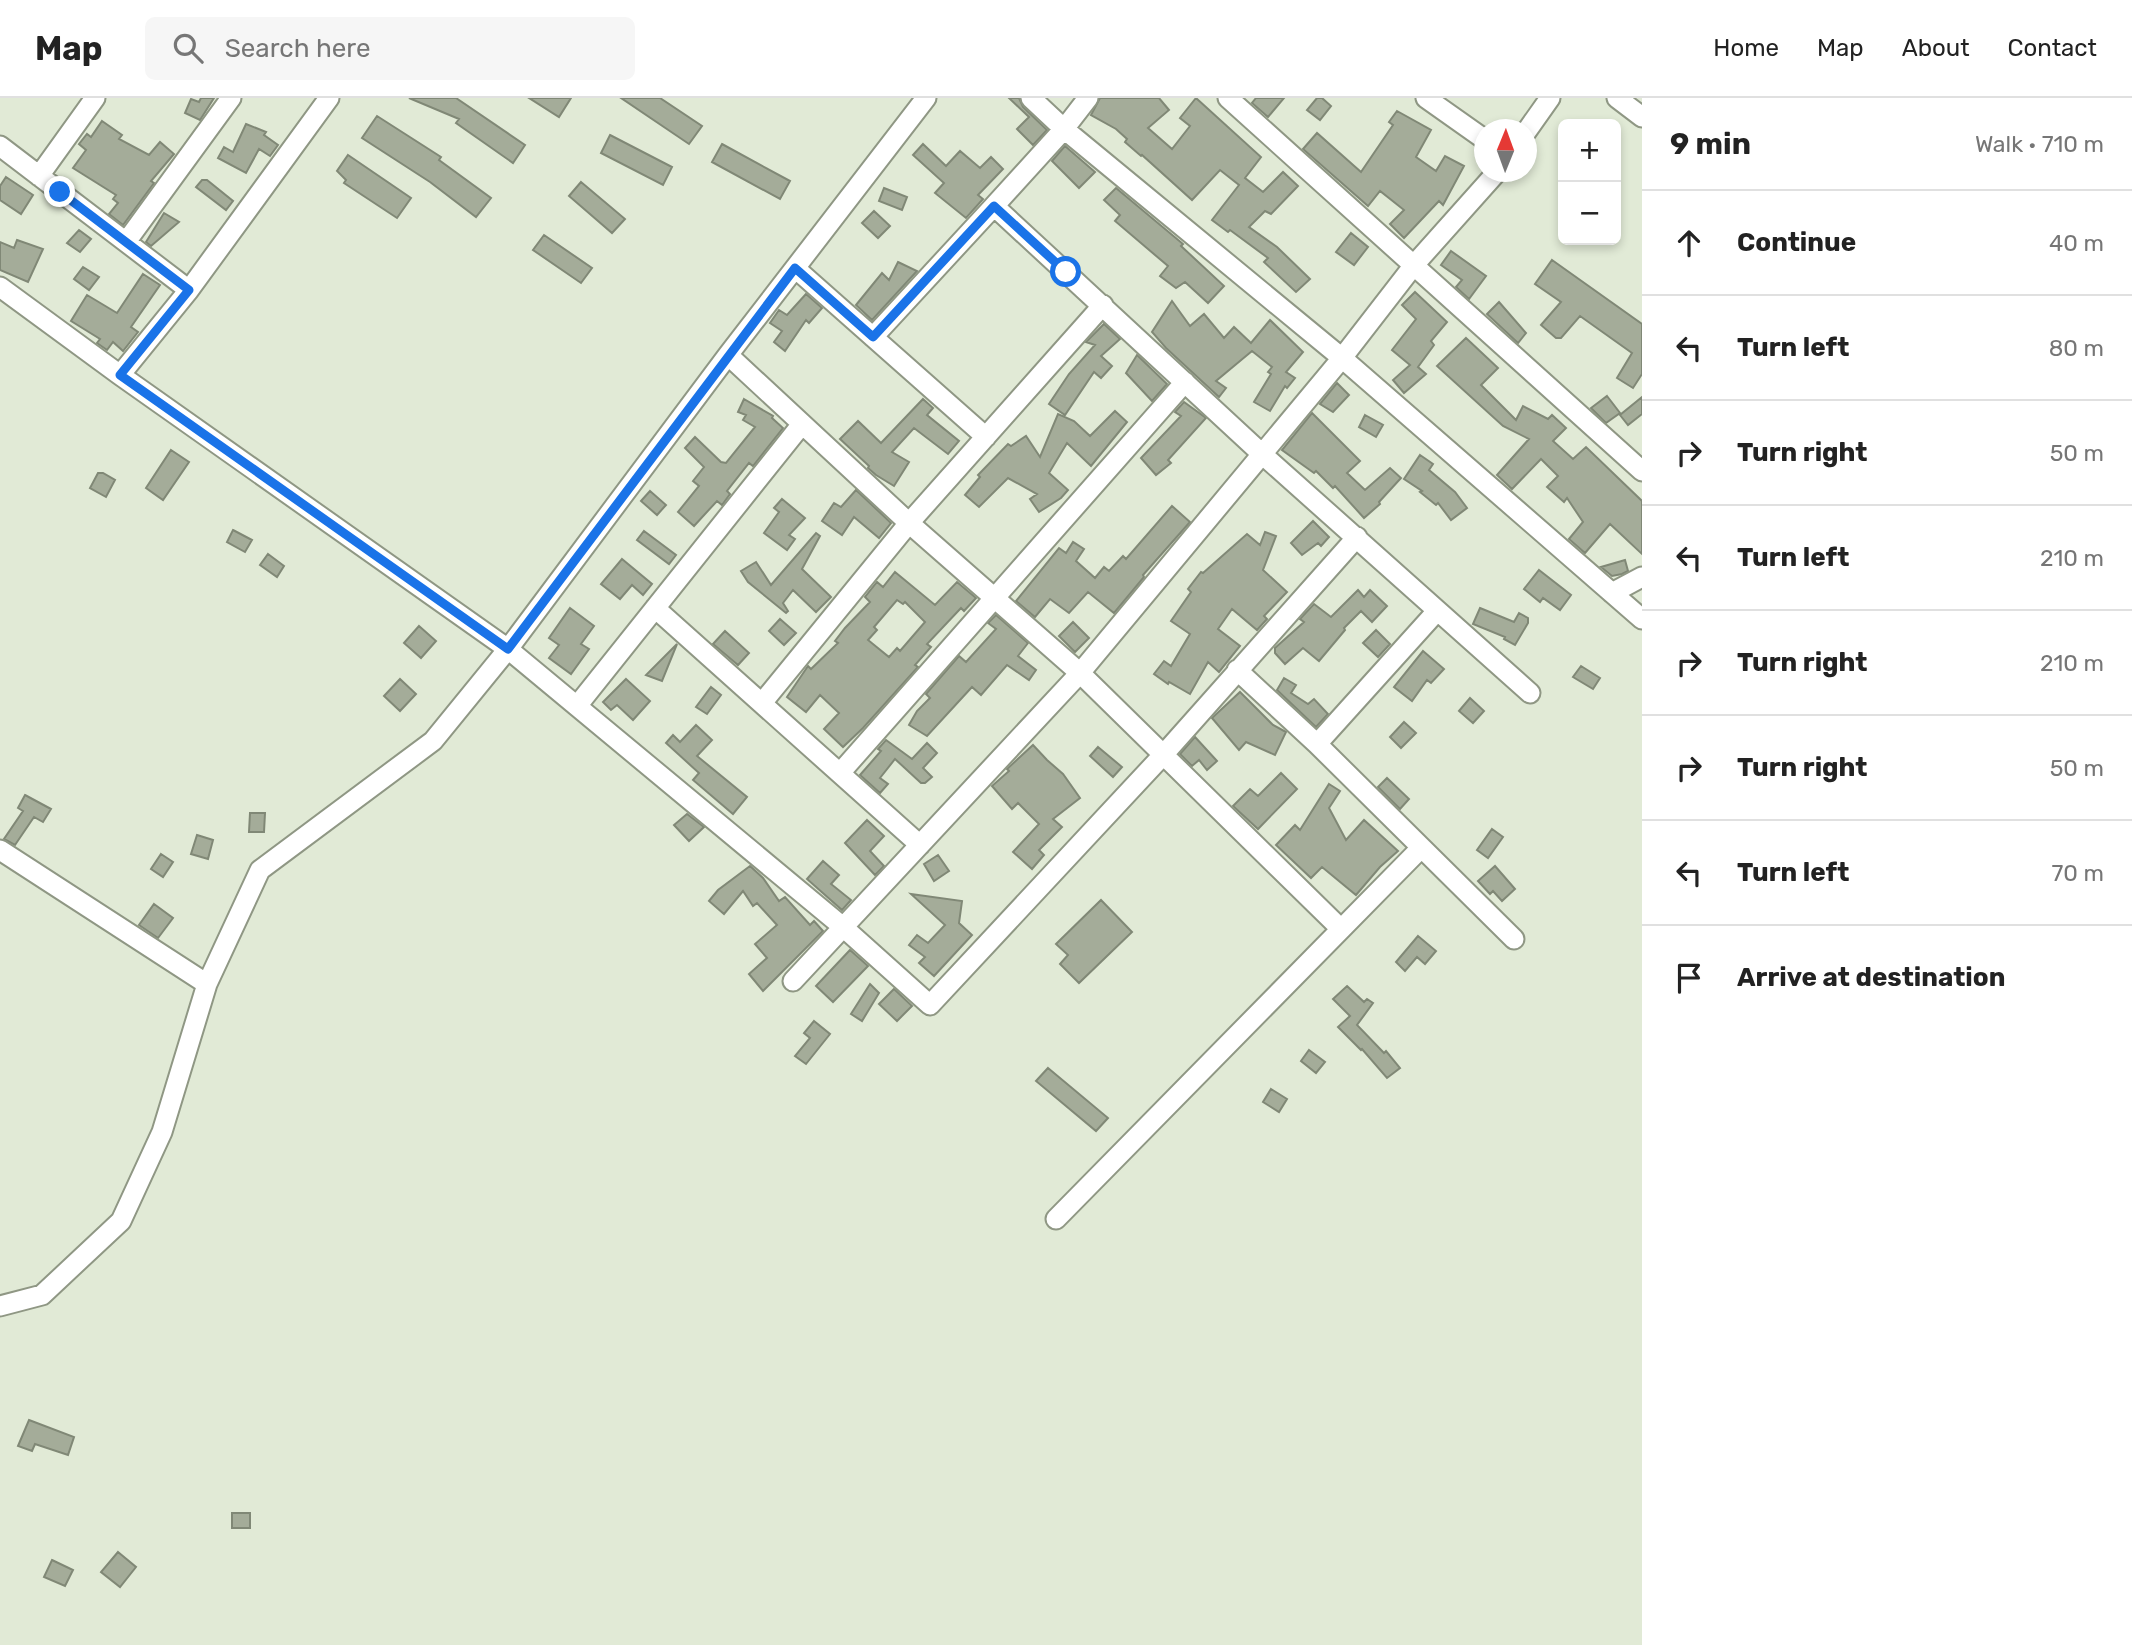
<!DOCTYPE html>
<html lang="en">
<head>
<meta charset="utf-8">
<style>
	:root { --surface:#fff; --page:#f6f6f6; --text:#222; --muted:#767676; --line:#e0e0e0 }
	body { margin:0; font-family:Rubik,sans-serif; background:var(--page); color:var(--text) }
	.controls { position:absolute; right:21px; top:21px; display:grid; overflow:hidden; border-radius:10px; box-shadow:0 4px 10px #0003 }
	.controls button { width:63px; height:63px; display:grid; place-items:center; padding:0; border:0; border-bottom:2px solid var(--line); background:var(--surface); color:var(--text); font:35px sans-serif }
	.compass { position:absolute; left:1474px; top:21px; width:63px; height:63px; border-radius:50%; background:var(--surface); box-shadow:0 4px 10px #0003; rotate:1deg }
	.stop { position:absolute; width:21px; height:21px; margin:-16px; border:5px solid #1a73e8; border-radius:50%; background:#fff }
	.stop.end { background:#1a73e8; border-color:#fff; box-shadow:0 2px 7px #0008 }
	.list { margin:0; padding:0; list-style:none }
	h2 { display:flex; justify-content:space-between; align-items:center; height:91px; margin:0; padding:0 28px; font-size:30px }
	h2 small { font-size:23px; font-weight:400; color:var(--muted) }
	.list li { display:grid; grid-template-columns:46px 1fr auto; gap:21px; align-items:center; box-sizing:border-box; height:105px; padding:0 28px; border-top:2px solid var(--line) }
	.list b { display:block; font-size:26px; white-space:nowrap }
	.list em { font-size:23px; font-style:normal; color:var(--muted) }
	.icon { flex:none; width:38px; height:38px; fill:none; stroke:currentColor; stroke-width:2; stroke-linecap:round; stroke-linejoin:round }
	.map { position:relative; flex:none; width:1642px; height:1547px; overflow:hidden }
	header { display:flex; align-items:center; gap:42px; box-sizing:border-box; height:98px; padding:0 35px; background:var(--surface); border-bottom:2px solid var(--line) }
	header strong { font-size:33px }
	nav { display:flex; gap:38px; margin-inline-start:auto; font-size:24px }
	.search { width:490px; height:63px; background:var(--page); display:flex; align-items:center; gap:18px; box-sizing:border-box; padding:0 24px; border-radius:10px; color:var(--muted); font-size:26px }
	main { display:flex }
	aside { flex:1; background:var(--surface) }
	.map>svg:first-child { display:block }
	.building { fill:#a4ac99; stroke:#808876; stroke-width:2; fill-rule:evenodd }
	.lines { fill:none; stroke-linecap:round; stroke-linejoin:round }
	.minor-casing { stroke:#8f9784; stroke-width:23 }
	.minor { stroke:#fff; stroke-width:19 }
	.route { stroke:#1a73e8; stroke-width:9 }
</style>
</head>
<body>
<header>
<strong>Map</strong>
<div class="search"><svg class="icon" aria-label="search" viewBox="0 0 24 24"><circle cx="10" cy="10" r="6"/><path d="M15 15l6 6"/></svg>Search here</div>
<nav><a>Home</a><a>Map</a><a>About</a><a>Contact</a></nav>
</header>
<main>
<div class="map">
<svg width="1642" height="1547" viewBox="0 0 1642 1547">
	<rect width="100%" height="100%" fill="#e1ead6"/>
	<path class="building" d="M201,0h13l-14,22 -15,-7 6,-14 8,3z
		M409,0h47l69,47 -12,18 -57,-40 3,-4z
		M529,0h42l-12,19z
		M621,0h39l42,28 -13,18z
		M1009,0h10l4,9 24,23 -14,15 -16,-16 12,-12z
		M1100,0h59l10,12 -21,18 24,21 18,-23 -10,-8 16,-20 65,59 -16,21 18,14 20,-20 15,14 -27,28 -6,-3 -16,16 28,20 33,32 -14,13 -32,-30 4,-4 -38,-28 -2,2 -16,-12 27,-35 -19,-15 -28,30 -50,-45 -1,1 -16,-14 2,-3 -11,-10 -25,-14z
		M1256,0h28l-16,19 -16,-14z
		M1317,0h5l9,8 -11,14 -13,-10z
		M1397,13l34,19 -15,27 20,14 9,-15 19,10 -21,39 -4,-4 -35,37 -14,-14 14,-14 -24,-19 -12,15 -65,-57 14,-16 44,39 32,-47 -4,-3z
		M377,18l64,41 -2,3 52,38 -15,19 -46,-35 -68,-44z
		M102,23l20,14 -3,4 30,16 11,-13 14,12 -23,27 3,2 -31,42 -14,-11 9,-11 -5,-4 3,-4 -43,-27 13,-18 -7,-6 8,-10 4,3z
		M246,26l20,8 -2,3 14,10 -8,11 -11,-7 -13,24 -28,-15 6,-11 9,5z
		M610,37l62,32 -9,18 -62,-32z
		M722,46l68,37 -10,18 -68,-37z
		M923,46l23,22 14,-15 20,17 11,-11 12,12 -25,26 5,4 -17,19 -31,-25 9,-10 -31,-28z
		M1065,48l30,26 -16,16 -27,-27z
		M348,57l63,43 -14,20 -53,-35 2,-3 -9,-9z
		M6,79l27,18 -12,19 -21,-14v-14z
		M202,82h5l26,21 -7,9 -30,-23z
		M581,84l44,37 -13,14 -43,-37z
		M884,90l23,9 -5,13 -23,-9z
		M1116,90l67,56 -2,2 43,40 -16,17 -23,-21 -9,6 -16,-12 8,-10 -53,-45 5,-6 -16,-15z
		M874,113l16,15 -12,12 -16,-15z
		M164,115l15,9 -28,24 -5,-4z
		M79,132l12,9 -11,13 -13,-9z
		M1351,135l17,14 -14,18 -18,-13z
		M544,137l48,33 -11,15 -48,-33z
		M17,142l26,9 -15,33 -28,-12v-28l14,6z
		M1451,153l35,25 -17,23 -13,-12 6,-7 -21,-15z
		M1552,162l90,64v50l-9,14 -16,-10 15,-25 -52,-37 -19,22h-5l-15,-13 20,-23 -26,-18z
		M898,164l19,9 -45,49 -16,-15 26,-32 7,7z
		M83,169l16,10 -10,13 -15,-11z
		M143,176l17,11 -29,42 7,5 -15,19 -10,-9 -6,8 -10,-7 3,-4 -29,-18 16,-26 30,18z
		M1415,194l32,30 -16,19 3,4 -16,22 8,7 -22,19 -11,-13 17,-15 -18,-15 24,-31 -14,-14z
		M806,196l16,14 -13,15 -3,-3 -21,31 -11,-9 8,-11 -12,-8 9,-13 8,5z
		M1172,203l18,25 14,-12 20,24 10,-11 17,16 19,-23 33,32 -17,20 9,6 -8,10 -2,-2 -15,25 -16,-9 17,-28 -3,-2 4,-5 -20,-16 -36,30 10,7 -7,9 -53,-49 -14,-16z
		M1499,204l27,31 -8,10 -31,-29z
		M1104,226l16,15 -19,17 11,10 -11,12 -7,-6 -29,43 -16,-11 20,-30 26,-29 -9,-3z
		M1466,240l32,30 -17,17 35,35 7,-14 25,13 4,-4 14,13 -13,13 20,18 13,-12 56,54v53l-32,-30 -25,29 -16,-14 14,-17 -16,-24 -3,4 -17,-15 11,-11 -17,-17 -29,30 -15,-14 32,-36 -26,-13 -66,-60z
		M1137,257l30,29 -15,17 -26,-28z
		M1337,285l12,12 -16,17 -13,-8z
		M1607,298l13,17 -14,10 -15,-15z
		M1642,299v17l-14,11 -8,-10z
		M744,301l29,17 -1,2 11,10 -30,38 -4,-3 -22,28 3,3 -8,11 -5,-4 -23,25 -16,-14 21,-26 -6,-5 11,-14 -19,-19 10,-11 26,25 5,1 29,-36 -12,-7 3,-5 -8,-3z
		M923,301l10,9 -6,7 32,26 -11,13 -34,-26 -22,24 17,10 -15,24 -18,-11 -8,-7 1,-2 -29,-27 18,-18 23,22z
		M1184,304l22,16 -38,42 3,3 -15,12 -15,-17 40,-42 -6,-4z
		M1115,313l12,11 -36,44 -24,-23 -18,30 19,17 -7,8 -22,14 -9,-13 7,-5 -29,-16 -29,29 -14,-12 15,-18 -2,-2 30,-31 3,2 15,-10 14,21 18,-43 16,7 16,15z
		M1312,315l48,48 -13,12 18,17 25,-22 11,10 -22,24 1,2 -16,14 -29,-32 -2,2 -17,-17 -2,2 -32,-23z
		M1365,317l18,10 -7,12 -17,-10z
		M171,352l18,12 -26,38 -17,-12z
		M1420,357l13,9 -4,6 26,22 12,16 -16,12 -13,-17 -2,2 -16,-13 2,-1 -18,-12z
		M98,375h5l12,7 -9,17 -16,-9z
		M856,392l35,33 -12,15 -25,-21 -12,18 -20,-14 12,-18 7,4z
		M650,393l16,14 -9,10 -16,-14z
		M782,401l23,19 -16,17 6,4 -8,11 -23,-17 15,-21 -5,-4z
		M1172,408l18,16 -47,53 1,2 -30,36 -26,-21 -19,21 -19,-14 -15,18 -19,-16 43,-53 7,5 7,-11 11,7 -8,12 19,17 9,-11 5,4 14,-15 3,3z
		M1313,423l16,16 -8,9 -3,-3 -16,12 -11,-12z
		M233,432l19,10 -7,12 -18,-10z
		M644,433l32,24 -7,9 -32,-24z
		M1265,434l11,4 -13,34 24,22 -23,24 3,3 -10,11 -25,-21 -14,20 22,17 -21,26 -11,-10 -18,32 -21,-12 -1,2 -14,-10 10,-13 7,5 19,-32 -19,-13 20,-29 -3,-3 13,-17 2,1 44,-39 13,11z
		M816,435l4,3 -18,33 29,28 -15,15 -23,-22 -10,13 5,8 -2,2 -38,-31 -7,-11 15,-9 15,23z
		M268,456l16,12 -7,11 -17,-12z
		M622,461l30,25 -9,11 -11,-10 -12,14 -19,-15z
		M1625,462l3,11 -6,3 -10,2 -11,-9z
		M1539,472l32,25 -11,15 -17,-12 -3,4 -16,-13z
		M895,474l40,33 22,-23 19,16 -12,13 -3,-3 -34,36 4,3 -16,18 3,2 -55,61 -20,19 -19,-18 15,-16 -19,-18 -14,17 -19,-15 21,-31 3,3 27,-26 -3,-2 10,-13 25,-26 -5,-5 12,-15 6,5zM897,502l6,4 2,-2 20,20 -25,29 -3,-3 -8,9 -21,-17 9,-10 -3,-3z
		M1358,492l6,7 6,-7 17,16 -15,16 -11,-11 -17,17 1,2 -26,31 -16,-13 -18,16 -10,-11v-5l29,-26 -4,-3 14,-15 17,13z
		M570,510l24,18 -13,18 8,5 -18,25 -22,-16 10,-13 -10,-7z
		M1480,510l34,14 5,-9 9,5v5l-13,22 -11,-6 1,-2 -32,-13z
		M996,517l32,28 -10,13 18,14 -7,10 -22,-15 -26,30 -9,-8 -45,49 -18,-11 8,-14 13,-13 -4,-4 33,-38 7,6 30,-33 -8,-6z
		M780,521l16,14 -12,12 -15,-14z
		M1073,524l16,16 -14,14 -16,-16z
		M419,528l17,15 -15,17 -17,-15z
		M1376,532l14,14 -12,13 -15,-14z
		M725,533l24,22 -11,12 -25,-21z
		M677,546l-15,37 -16,-6z
		M1423,553l21,18 -13,14 -4,-3 -15,21 -18,-14z
		M1581,568l19,12 -7,11 -20,-12z
		M1284,580l12,7 -5,8 17,11 6,-5 14,15 -12,13 -39,-37z
		M400,581l16,15 -16,17 -16,-15z
		M626,581l24,22 -17,19 -16,-15 -6,5 -8,-8z
		M711,589l10,8 -14,19 -11,-7z
		M1240,594l33,33 13,7 -11,23 -29,-13 -7,8 -27,-32z
		M1470,600l14,13 -11,12 -14,-12z
		M1404,624l12,11 -15,15 -11,-11z
		M696,627l16,15 -15,16 50,41 -14,17 -40,-34 6,-7 -33,-30 7,-8 7,7z
		M1195,639l22,24 -10,9 -8,-10 -7,6 -12,-12z
		M886,642l26,19 15,-16 10,10 -14,15 9,9 -7,6h-4l-26,-24 -15,19 8,6 -8,9 -20,-18 21,-24 -3,-2z
		M1033,647l14,15 16,14 17,24 -27,21 9,8 -23,23 5,5 -12,14 -19,-17 26,-28 -21,-21 -6,6 -20,-23 17,-15 -2,-2z
		M1098,649l24,20 -9,10 -23,-21z
		M1281,675l16,16 -39,40 -25,-23 17,-17 8,7z
		M1387,680l22,21 -9,10 -22,-22z
		M1329,686l11,7 -11,17 17,32 18,-20 34,31 -18,16 -24,28 -34,-28 -11,11 -35,-33 19,-20 5,5z
		M25,697l26,14 -8,13 -9,-5 -19,28 -11,-6 19,-28 -5,-3z
		M250,715h15l-1,19h-15z
		M687,716l17,13 -15,14 -15,-16z
		M867,722l17,16 -14,15 14,15 -9,9 -30,-32z
		M1492,731l11,8 -15,21 -11,-8z
		M197,737l16,5 -5,19 -17,-5z
		M161,756l12,8 -10,15 -12,-8z
		M938,757l11,16 -15,10 -10,-17z
		M823,763l16,14 -8,9 20,16 -9,10 -35,-31z
		M750,768l13,12 16,23 6,-4 25,28 4,-4 9,10 -60,60 -14,-17 18,-16 -12,-14 22,-19 -20,-22 -4,3 -10,-15 -19,23 -15,-13 9,-11z
		M1495,768l20,23 -13,12 -9,-10 -3,3 -12,-13z
		M911,796l51,7 -3,22 13,12 -38,41 -15,-13 6,-6 -16,-12 8,-10 11,8 17,-18z
		M1101,802l31,32 -53,51 -19,-19 8,-9 -12,-11z
		M154,806l19,14 -15,20 -19,-13z
		M1418,838l18,15 -11,13 -8,-7 -12,14 -9,-9z
		M850,852l18,16 -35,36 -17,-16z
		M870,886l9,9 -17,28 -11,-7z
		M1347,888l17,16 3,-3 6,4 -16,22 27,28 2,-2 14,17 -13,10 -25,-29 -1,1 -23,-23 12,-11 -17,-17z
		M894,891l18,17 -15,15 -18,-17z
		M814,923l16,13 -24,30 -11,-8 15,-18 -6,-5z
		M1309,952l16,12 -9,11 -15,-12z
		M1048,970l60,50 -12,13 -60,-50z
		M1271,991l16,10 -8,13 -16,-10z
		M29,1322l45,17 -6,18 -33,-11 -3,7 -14,-5z
		M232,1415h18v15h-18z
		M118,1454l18,15 -16,20 -19,-15z
		M52,1462l21,10 -8,16 -21,-9z"/>
	<g class="lines">
		<defs>
			<path id="minor" d="M1031,0l33,31 278,229 300,261
				M1088,0l-24,31 -70,77 268,248 268,239
				M1228,0l414,373
				M1426,0l58,41
				M1617,0l25,19
				M1526,34l24,-34
				M0,48l189,144
				M39,78l56,-78
				M126,144l105,-144
				M795,170l191,169
				M0,189l120,88 388,274 335,278 87,78 234,-251 193,-217
				M873,239l121,-131
				M728,257l181,168 171,150 261,256
				M120,277l69,-85 140,-192
				M1612,495l30,-16
				M655,510l265,237
				M1237,572l80,74 197,195
				M762,605l147,-180 194,-218
				M577,608l225,-282
				M1317,646l120,-133
				M840,675l345,-391
				M0,752l207,134
				M793,883l287,-308 262,-315 72,-93 83,-93
				M1056,1121l365,-371
				M0,1208l42,-11 79,-74 41,-89 45,-148 53,-114 173,-129 75,-92 220,-294 198,-257"/>
		</defs>
		<use href="#minor" class="minor-casing"/>
		<use href="#minor" class="minor"/>
	</g>
	<g class="lines">
		<path class="route" d="M60,94l129,98 -69,85 388,274 287,-381 78,69 121,-131 72,66"/>
	</g>
</svg>
<div class="controls">
<button>+</button>
<button>−</button>
</div>
<svg class="compass" viewBox="-18 -18 36 36"><path d="M0-13l5 13h-10z" fill="#e53935"/><path d="M0 13l5-13h-10z" fill="#767676"/></svg>
<div class="stop" style="left:1066px;top:174px"></div>
<div class="stop end" style="left:60px;top:94px"></div>
</div>
<aside>
<h2>9 min<small>Walk · 710 m</small></h2>
<ul class="list">
<li><svg class="icon" aria-label="ahead" viewBox="0 0 24 24"><path d="M12 20V5M6 11l6-6 6 6"/></svg><div><b>Continue</b></div><em>40 m</em></li>
<li><svg class="icon" aria-label="left" viewBox="0 0 24 24"><path d="M17 20v-9H6M10 6l-5 5 5 5"/></svg><div><b>Turn left</b></div><em>80 m</em></li>
<li><svg class="icon" aria-label="right" viewBox="0 0 24 24"><path d="M7 20v-9h11M14 6l5 5-5 5"/></svg><div><b>Turn right</b></div><em>50 m</em></li>
<li><svg class="icon" aria-label="left" viewBox="0 0 24 24"><path d="M17 20v-9H6M10 6l-5 5 5 5"/></svg><div><b>Turn left</b></div><em>210 m</em></li>
<li><svg class="icon" aria-label="right" viewBox="0 0 24 24"><path d="M7 20v-9h11M14 6l5 5-5 5"/></svg><div><b>Turn right</b></div><em>210 m</em></li>
<li><svg class="icon" aria-label="right" viewBox="0 0 24 24"><path d="M7 20v-9h11M14 6l5 5-5 5"/></svg><div><b>Turn right</b></div><em>50 m</em></li>
<li><svg class="icon" aria-label="left" viewBox="0 0 24 24"><path d="M17 20v-9H6M10 6l-5 5 5 5"/></svg><div><b>Turn left</b></div><em>70 m</em></li>
<li><svg class="icon" aria-label="arrive" viewBox="0 0 24 24"><path d="M6 21V4h12l-3 4 3 4H6"/></svg><div><b>Arrive at destination</b></div></li>
</ul>
</aside>
</main>
</body>
</html>
